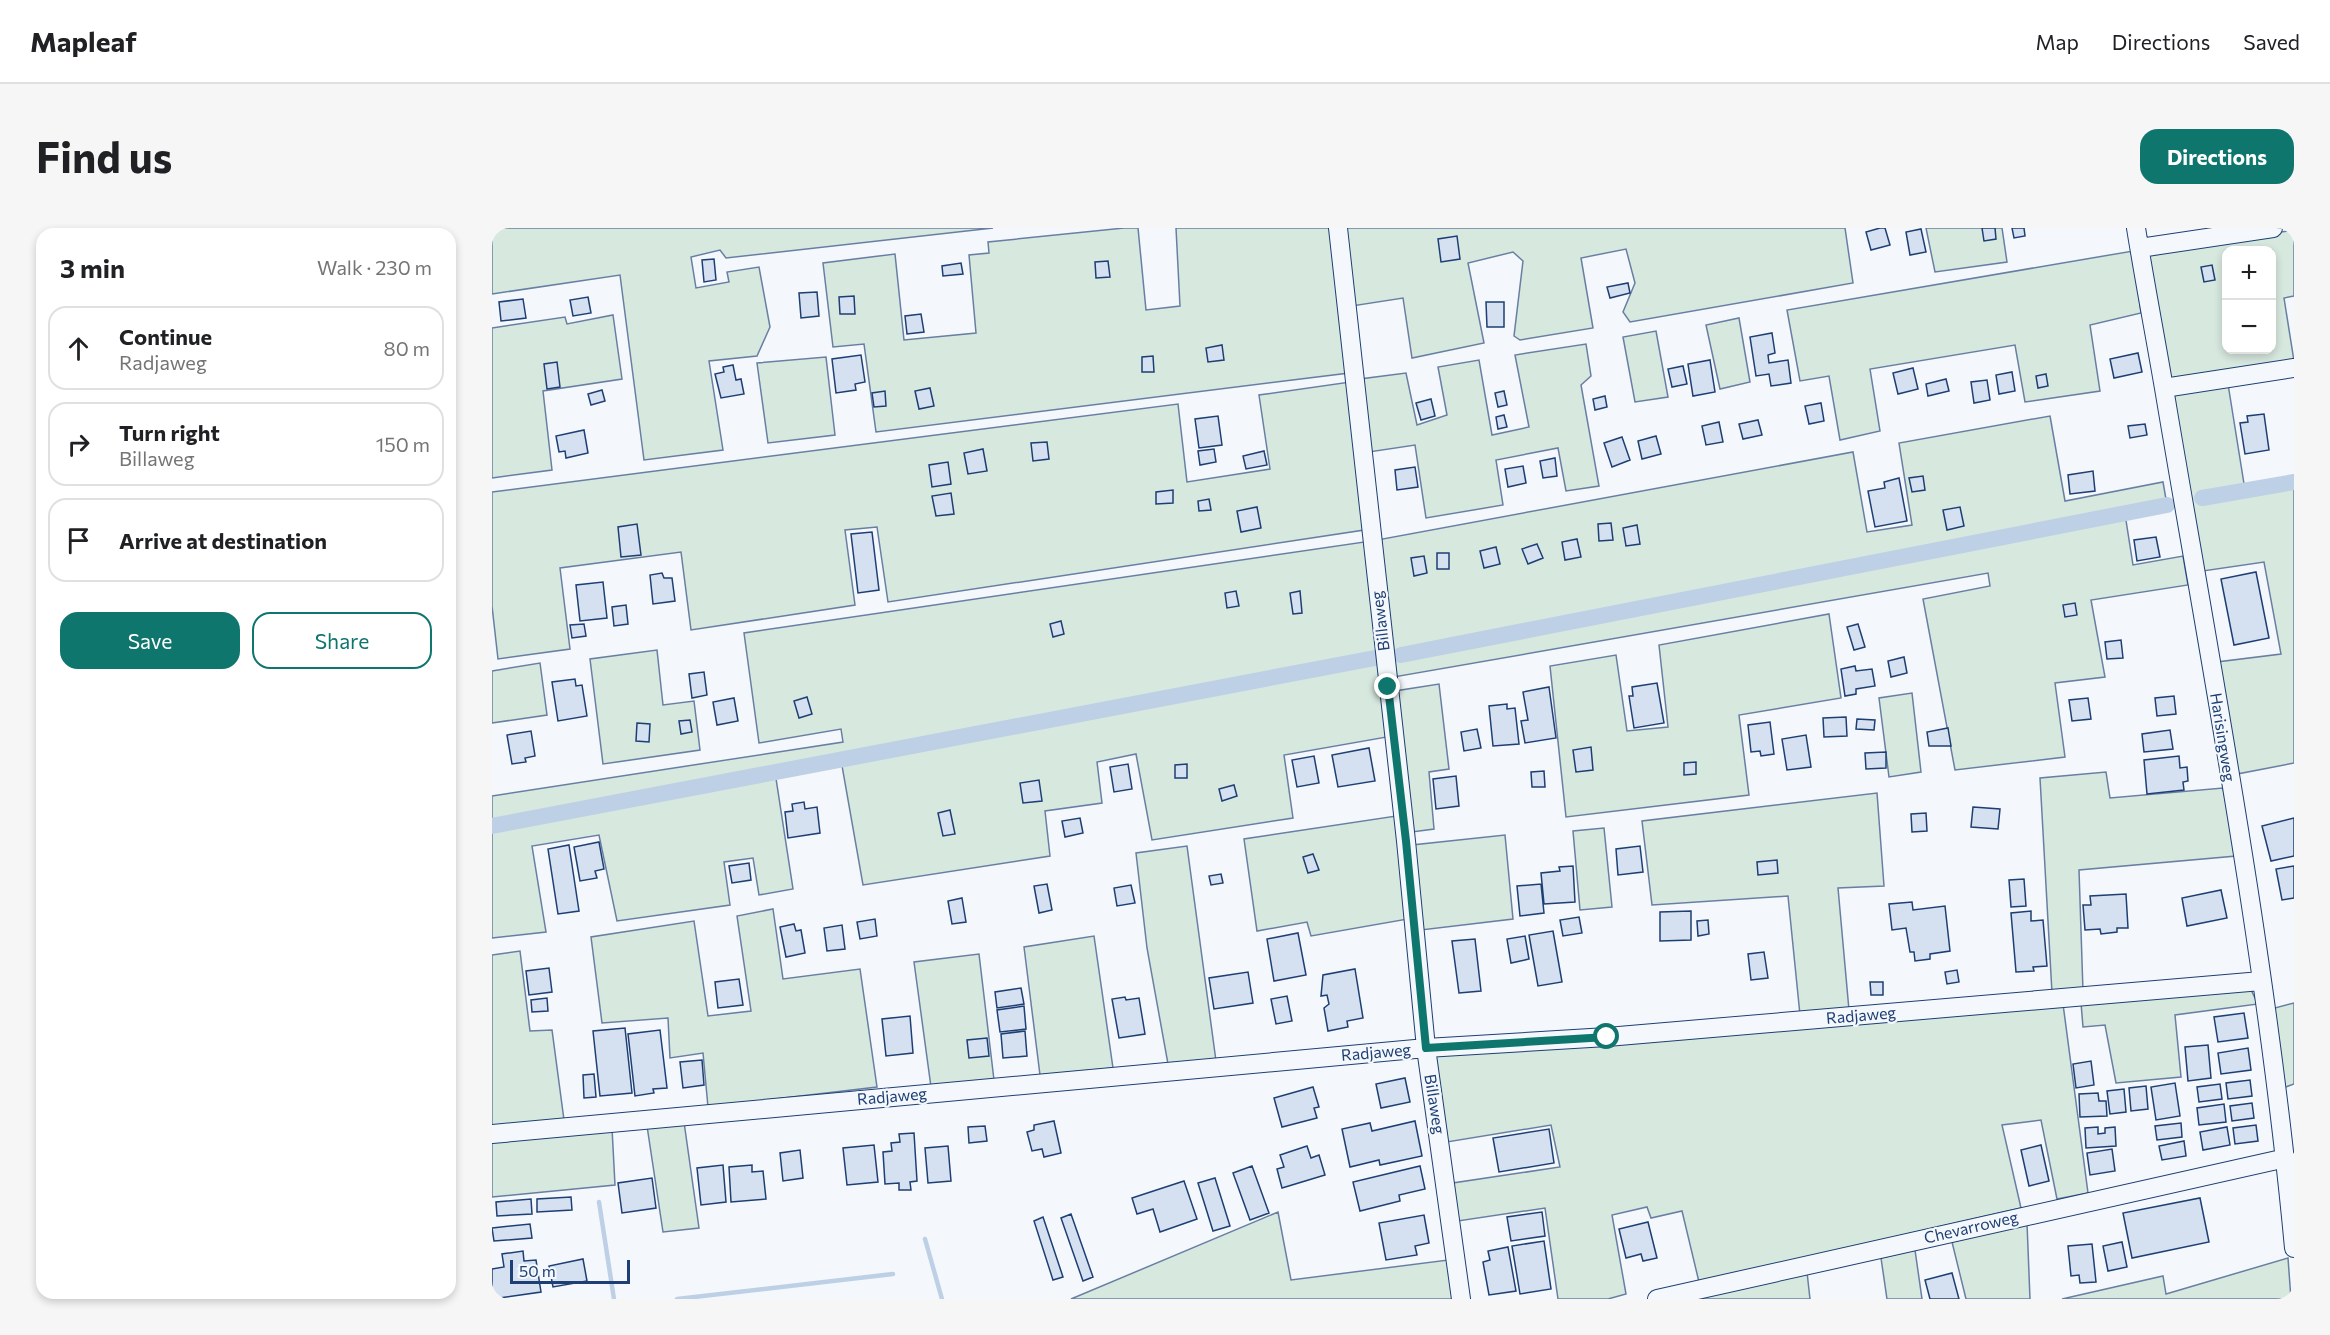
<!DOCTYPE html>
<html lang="en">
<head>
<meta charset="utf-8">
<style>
	:root { --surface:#fff; --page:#f6f6f6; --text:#202124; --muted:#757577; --line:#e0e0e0; --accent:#0f766e }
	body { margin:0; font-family:Commissioner,sans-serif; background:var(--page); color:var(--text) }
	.controls { position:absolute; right:18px; top:18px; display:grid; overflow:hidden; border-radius:12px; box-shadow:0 3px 9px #0003 }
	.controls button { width:54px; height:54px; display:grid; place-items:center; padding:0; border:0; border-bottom:2px solid var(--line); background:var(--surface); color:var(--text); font:30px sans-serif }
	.scale { position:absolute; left:18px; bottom:15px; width:120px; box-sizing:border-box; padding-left:6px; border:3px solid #1d3f73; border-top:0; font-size:16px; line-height:21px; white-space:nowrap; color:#1d3f73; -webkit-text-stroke:4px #f4f7fb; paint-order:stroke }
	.stop { position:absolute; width:18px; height:18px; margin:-14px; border:4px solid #0f766e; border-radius:50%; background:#fff }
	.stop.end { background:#0f766e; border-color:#fff; box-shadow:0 2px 6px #0008 }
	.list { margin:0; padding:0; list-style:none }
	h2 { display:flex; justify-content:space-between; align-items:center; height:78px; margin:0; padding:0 24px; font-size:26px }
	h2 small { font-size:20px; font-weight:400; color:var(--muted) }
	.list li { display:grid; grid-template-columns:39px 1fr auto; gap:18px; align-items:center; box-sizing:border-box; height:84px; margin:0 12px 12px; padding:0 12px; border:2px solid var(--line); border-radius:18px }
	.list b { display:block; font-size:22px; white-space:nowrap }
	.list p { margin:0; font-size:20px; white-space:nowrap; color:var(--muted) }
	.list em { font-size:20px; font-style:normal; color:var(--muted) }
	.actions { display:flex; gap:12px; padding:18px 24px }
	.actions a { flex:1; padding:14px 0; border:2px solid var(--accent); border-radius:18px; text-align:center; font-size:21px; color:var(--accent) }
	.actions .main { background:var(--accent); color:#fff }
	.icon { flex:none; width:33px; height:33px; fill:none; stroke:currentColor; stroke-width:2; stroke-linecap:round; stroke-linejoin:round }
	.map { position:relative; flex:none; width:1802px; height:1071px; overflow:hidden; border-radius:18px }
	header { display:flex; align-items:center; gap:36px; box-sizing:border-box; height:84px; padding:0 30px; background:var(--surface); border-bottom:2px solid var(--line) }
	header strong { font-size:28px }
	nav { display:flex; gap:33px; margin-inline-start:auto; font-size:21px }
	.intro { display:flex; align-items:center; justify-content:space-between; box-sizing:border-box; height:144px; padding:0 36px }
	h1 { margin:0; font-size:42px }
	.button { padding:15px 27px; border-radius:18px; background:var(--accent); color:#fff; font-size:21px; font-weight:700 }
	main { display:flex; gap:36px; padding:0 36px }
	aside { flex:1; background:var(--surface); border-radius:18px; box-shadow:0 3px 9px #0003 }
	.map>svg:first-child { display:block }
	.green { fill:#d7e8df; stroke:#687fa3; stroke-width:1.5; fill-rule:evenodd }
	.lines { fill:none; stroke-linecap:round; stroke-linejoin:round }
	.stream { stroke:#bed0e5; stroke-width:4.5 }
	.canal { stroke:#bed0e5; stroke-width:16 }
	.building { fill:#d5e0f0; stroke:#1d3f73; stroke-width:1.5 }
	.minor-casing { stroke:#1d3f73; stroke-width:20 }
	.minor { stroke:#f4f7fb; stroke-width:18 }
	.route { stroke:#0f766e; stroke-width:8 }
	.labels { text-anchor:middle; stroke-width:4.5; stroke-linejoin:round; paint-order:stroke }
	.street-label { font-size:16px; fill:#1d3f73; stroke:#f4f7fb }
</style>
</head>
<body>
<header>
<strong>Mapleaf</strong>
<nav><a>Map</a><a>Directions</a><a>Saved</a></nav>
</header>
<div class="intro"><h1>Find us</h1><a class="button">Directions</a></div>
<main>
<aside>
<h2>3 min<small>Walk · 230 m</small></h2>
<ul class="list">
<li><svg class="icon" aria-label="ahead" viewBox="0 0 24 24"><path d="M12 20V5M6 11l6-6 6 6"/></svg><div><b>Continue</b><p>Radjaweg</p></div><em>80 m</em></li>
<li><svg class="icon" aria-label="right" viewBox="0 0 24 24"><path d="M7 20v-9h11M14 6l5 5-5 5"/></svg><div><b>Turn right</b><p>Billaweg</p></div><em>150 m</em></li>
<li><svg class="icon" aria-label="arrive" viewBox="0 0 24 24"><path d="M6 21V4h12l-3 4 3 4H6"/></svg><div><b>Arrive at destination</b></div></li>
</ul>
<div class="actions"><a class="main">Save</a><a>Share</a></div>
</aside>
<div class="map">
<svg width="1802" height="1071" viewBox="0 0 1802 1071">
	<rect width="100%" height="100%" fill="#f4f7fb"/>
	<path class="green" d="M0,0h501l-267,30 -6,-8 -29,7 5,31 33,-6 -2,-10 32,-5 11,60 -13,29 -48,5 14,89 -79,10 -24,-185 -128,19z
		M632,0h14l8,82 34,-4 -4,-78h156l17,145 -473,59 -12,-88 -31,3 -10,-84 72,-9 9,86 72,-7 -7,-78 20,-2 -1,-11z
		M851,0h502l8,55 -223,39 -7,-10 12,-29 -9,-34 -45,9 12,70 -73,12 -6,-4 9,-75 -10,-9 -45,11 16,80 -72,15 -9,-60 -51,8z
		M1434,0h76l5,34 -72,10z
		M1802,2v66l-10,2 10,63 -126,20 -21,-129zM1734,22h46v100h-46z
		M1641,23l8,62 -51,12 10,66 -75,11 -10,-57 -145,24 10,62 -40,9 -11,-64 -29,5 -13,-71z
		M121,87l9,64 -79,12 9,79 -60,8v-150l73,-11 2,7z
		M1247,90l11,64 -30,7 -14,-64z
		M1164,103l12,66 -33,5 -12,-65z
		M1094,116l5,32 -10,9 18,101 -33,5 -8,-43 -62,12 7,45 -77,13 -11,-73 -46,7 -9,-73 46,-6 11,52 30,-10 -9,-48 41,-7 13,75 37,-8 -14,-72z
		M334,129l9,78 -67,8 -11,-80z
		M858,154l14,148 -476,72 -11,-75 -32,3 10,75 -164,25 -10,-78 -121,16 10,81 -72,10 -6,-53v-114l686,-88 9,78 83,-13 -11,-74z
		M1736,156l17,106 49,-8v281l-57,11 -20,-112 64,-8 -17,-92 -61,9 -33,-179z
		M1558,188l15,85 98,-19 4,23 -42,9 8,51 50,-9 5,29 -97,15 14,77 -50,6 10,74 -110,13 -32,-171 67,-13 -2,-13 -594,104 -17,-137 476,-88 14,80 45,-7 -13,-82z
		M872,314l23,195 -103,18 9,63 -141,22 -16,-86 -39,8 5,41 -57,8 5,45 -187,29 -22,-125 -66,12 18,117 -34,6 -6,-37 -29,4 6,43 -113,16 -18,-86 -67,11 14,86 -54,6v-142l351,-54 -2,-13 -82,14 -15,-110z
		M1337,386l12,84 -102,17 10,80 -183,22 -16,-151 66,-11 11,76 41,-4 -9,-82z
		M165,422l6,55 31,-4 6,49 -97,14 -13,-105z
		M48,435l7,52 -55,8v-52z
		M947,456l10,85 -20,3 5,57 -22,3 -17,-141z
		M1420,465l9,79 -32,5 -10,-79z
		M1614,544l4,26 113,-10 13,68 -157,14 4,121 -31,2 -12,-215z
		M1385,565l7,93 -46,2 11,122 -49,5 -12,-119 -136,9 -10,-84z
		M904,588l12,103 -97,17 -4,-14 -50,9 -13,-92z
		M1112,600l8,79 -32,3 -7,-79z
		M1013,607l8,84 -92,11 -9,-85z
		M695,618l29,215 -48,3 -21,-116 -11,-95z
		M281,681l10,70 77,-10 17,118 -169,20 -5,-54 -33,5 -2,-40 -66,5 -11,-86 103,-16 14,95 43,-5 -14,-95z
		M602,708l19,132 -73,7 -16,-128z
		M28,723l10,80 22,-1 12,90 -72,7v-172z
		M487,726l15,126 -63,7 -17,-125z
		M1757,758l9,18 -83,11 6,62 -65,6 -11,-58 -22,2 -2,-24z
		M1802,775v81l-11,4 -12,-79z
		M1571,776l25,189 -31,6 -16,-79 -39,5 19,83 -322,74 -17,-71 -31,7 -4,-11 -35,8 14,79 -18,5h-50l-13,-91 -87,13 -5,-38 107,-16 -9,-42 -104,17 -13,-89z
		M192,894l15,106 -36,4 -16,-106z
		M120,900l3,57 -123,12v-58z
		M786,984l13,68 157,-20 5,39h-382z
		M1535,995l3,76h-64l-14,-57z
		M1423,1022l7,49h-35l-6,-41z
		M1796,1030l3,41h-229l101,-23 3,18z
		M1315,1044l3,27h-118z"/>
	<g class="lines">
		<path class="stream" d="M107,974l15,97
			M433,1011l17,60
			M185,1071l216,-25"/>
		<path class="canal" d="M1710,270l92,-16
			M909,427l766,-150
			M0,598l883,-168"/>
	</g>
	<path class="building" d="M1388,0h5l5,17 -19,5 -5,-18z
		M1490,0h13l1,11 -12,2z
		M1520,0h12l1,8 -11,2z
		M1429,1l5,23 -16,3 -4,-23z
		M965,8l3,23 -19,3 -3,-23z
		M222,31l2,21 -12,2 -2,-22z
		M616,33l2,16 -14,1 -1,-16z
		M469,35l2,11 -20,2 -1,-10z
		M1720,37l3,15 -11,2 -3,-15z
		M1136,55l2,10 -20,5 -3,-11z
		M325,64l2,24 -18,2 -2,-25z
		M362,68l1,18h-15l-1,-17z
		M96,69l3,16 -18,3 -3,-16z
		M31,71l3,19 -25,3 -2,-19z
		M994,74h18v25h-17z
		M429,86l3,18 -17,2 -2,-18z
		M1280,105l3,20 -7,2 1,8 19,-3 3,23 -20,3 -2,-12 -13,2 -6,-39z
		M730,117l2,15 -16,2 -2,-14z
		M1646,125l4,19 -28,6 -4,-19z
		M369,127l4,27 -10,2 1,6 -20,3 -4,-34z
		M661,128l1,16h-12v-15z
		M1218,132l5,32 -22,4 -5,-32z
		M65,134l3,25 -13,2 -3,-25z
		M241,137l3,15 5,-1 3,15 -23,4 -6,-24 9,-2 -1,-5z
		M1191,138l4,18 -15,3 -4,-18z
		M1421,140l5,21 -20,5 -5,-21z
		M1520,144l3,19 -16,3 -3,-19z
		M1554,146l2,12 -10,2 -2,-12z
		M1454,151l3,12 -21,5 -2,-12z
		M1495,152l3,20 -16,3 -3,-21z
		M438,160l4,18 -15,3 -4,-18z
		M110,162l3,11 -14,4 -3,-11z
		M393,163l1,15 -12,1 -2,-14z
		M1012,163l3,14 -9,2 -3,-14z
		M1113,168l2,11 -12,3 -2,-11z
		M939,171l4,17 -14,4 -5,-17z
		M1329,175l3,18 -15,3 -4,-18z
		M1772,186l5,36 -24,4 -5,-31 8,-1 -1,-6z
		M1012,187l3,12 -9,2 -2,-12z
		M726,188l4,29 -23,3 -4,-29z
		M1266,192l4,15 -19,4 -4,-15z
		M1227,194l4,20 -17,3 -4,-19z
		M1653,196l2,11 -17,3 -2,-12z
		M92,202l4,23 -22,5 -1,-7 -6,1 -3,-16z
		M1164,208l5,18 -19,5 -4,-18z
		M1130,209l8,23 -18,7 -8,-24z
		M555,214l2,17 -16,2 -2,-18z
		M491,221l4,22 -19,3 -4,-21z
		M722,221l2,13 -16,3 -2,-14z
		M772,223l3,14 -21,4 -3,-13z
		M1063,230l2,18 -14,2 -3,-17z
		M456,234l3,22 -19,3 -3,-22z
		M1031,238l3,17 -18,4 -3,-18z
		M923,239l3,20 -21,3 -2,-20z
		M1601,243l2,20 -25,3 -2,-19z
		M1431,248l2,14 -13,2 -3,-14z
		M1407,250l8,43 -32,6 -7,-36 17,-3 -1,-6z
		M681,262v13l-17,1v-12z
		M459,265l3,21 -18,2 -4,-20z
		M717,271l2,11 -12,1 -1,-10z
		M765,279l4,21 -20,4 -4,-21z
		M1468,279l4,19 -17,4 -4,-20z
		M1119,295l2,17 -14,1 -1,-17z
		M145,296l4,31 -20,2 -3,-30z
		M1145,297l3,19 -14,2 -3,-18z
		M380,304l7,58 -21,3 -7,-59z
		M1664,309l4,20 -23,4 -3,-21z
		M1085,311l4,18 -16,3 -3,-18z
		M1045,316l6,14 -15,6 -6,-15z
		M1004,319l4,17 -16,4 -4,-17z
		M945,325h12v16h-12z
		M932,328l3,17 -13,3 -3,-18z
		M1764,344l13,66 -35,7 -13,-66z
		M170,345l2,5h8l3,23 -22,3 -3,-29z
		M111,354l4,36 -27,3 -4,-36z
		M744,363l3,15 -12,2 -2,-15z
		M808,363l2,22 -9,1 -3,-21z
		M1583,375l2,12 -12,2 -2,-12z
		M134,377l2,19 -14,2 -2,-19z
		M569,393l3,13 -11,3 -3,-13z
		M92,396l2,12 -14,2 -2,-13z
		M1366,396l7,23 -11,3 -7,-23z
		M1629,412l2,18 -16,1 -2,-17z
		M1412,429l3,16 -16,4 -3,-16z
		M1363,438l1,5 16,-2 3,17 -19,3v5l-11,2 -4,-27z
		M212,444l3,23 -15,3 -3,-24z
		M83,451l1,7 6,-1 5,31 -29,5 -6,-39z
		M1165,455l7,40 -30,5 -5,-32h4l-1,-9z
		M1057,459l7,51 -31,5 -4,-22 7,-1 -5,-28z
		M1682,468l2,18 -19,2 -2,-18z
		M315,469l5,17 -13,4 -5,-17z
		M242,470l4,23 -21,4 -4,-23z
		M1596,470l3,21 -19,2 -3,-21z
		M1015,476v5l8,-1 4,36 -26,2 -4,-40z
		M1354,489l1,19 -23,1 -1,-19z
		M1365,491l18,1 -1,10 -18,-1z
		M198,492l2,12 -11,2 -2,-13z
		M1278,494l4,32 -13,2 -1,-5 -9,1 -3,-27z
		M145,495l13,1 -1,18 -13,-1z
		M1456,500l3,18h-22l-2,-14z
		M985,501l4,19 -17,3 -3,-19z
		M1678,502l3,19 -29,3 -2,-18z
		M39,503l4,25 -10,2 1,4 -14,2 -5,-29z
		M1314,507l5,32 -24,3 -5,-31z
		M1099,519l2,23 -17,2 -3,-22z
		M877,520l6,33 -37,6 -6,-32z
		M1394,524v16l-20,1 -1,-16z
		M822,528l5,27 -22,4 -5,-27z
		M1687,528l1,12 7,-1 1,14 -5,1 1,8 -37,4 -3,-34z
		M1204,534v12l-12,1v-12z
		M636,536l4,25 -18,3 -4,-25z
		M695,536v14h-12v-13z
		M1052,543l1,16h-13l-1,-15z
		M964,548l3,30 -23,3 -3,-30z
		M547,552l3,21 -19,2 -3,-20z
		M742,557l3,11 -15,5 -3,-12z
		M312,574l1,7 12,-2 3,26 -32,5 -3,-26 8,-1 -1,-7z
		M1481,579l27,2 -2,20 -27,-2z
		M458,582l5,24 -12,2 -5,-23z
		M1434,585l1,18 -15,1 -1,-18z
		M588,590l3,15 -18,4 -3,-16z
		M1802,590v38l-23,5 -9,-35z
		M107,614l5,27 -9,2 2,7 -17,3 -6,-34z
		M77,617l10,66 -21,3 -10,-65z
		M1148,618l3,26 -25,3 -2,-26z
		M821,626l6,16 -11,3 -5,-16z
		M1285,632l1,13 -20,2 -1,-13z
		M257,635l2,17 -19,3 -3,-17z
		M1081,638l2,36 -31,2 -3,-31 19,-2 -1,-4z
		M1802,638v32l-12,2 -6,-31z
		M729,646l2,9 -12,2 -2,-9z
		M1532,651l2,27 -15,1 -2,-27z
		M555,656l5,26 -13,3 -5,-27z
		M1049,656l3,29 -24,3 -3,-30z
		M639,657l4,18 -18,3 -3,-18z
		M1729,662l6,28 -40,8 -5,-28z
		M1634,666l2,34h-11v4l-16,2 -1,-5 -15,1 -2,-25h8l-1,-9z
		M470,670l4,24 -14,2 -4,-23z
		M1420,674l1,8 32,-4 5,45 -20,3v5l-15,2 -1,-9h-4l-4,-24 -14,2 -3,-26z
		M1199,683v29l-31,1v-29z
		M1539,683v10l12,-1 4,46 -14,1 1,4 -18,1 -5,-59z
		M1087,689l3,16 -19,3 -3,-16z
		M383,691l2,17 -17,3 -3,-17z
		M1216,692l1,14 -11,2 -1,-15z
		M302,696l2,7 5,-1 4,23 -19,4 -6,-30z
		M350,697l3,24 -18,2 -3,-23z
		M1061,703l9,51 -24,4 -9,-51z
		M806,705l8,42 -32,6 -7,-42z
		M1033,708l4,23 -18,4 -4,-24z
		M983,711l6,52 -22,2 -7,-52z
		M1272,724l4,26 -17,2 -3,-26z
		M57,740l3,24 -23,3 -3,-24z
		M863,741l8,49 -16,3 1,6 -20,4 -4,-23 5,-4 -2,-9 -6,1 2,-21z
		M1465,742l2,12 -12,2 -2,-12z
		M756,744l5,31 -39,6 -5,-31z
		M247,751l4,26 -25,3 -3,-26z
		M1378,754h13v13h-12z
		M529,760l3,16 -27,4 -2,-16z
		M795,768l5,25 -16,3 -5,-25z
		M633,769l1,3 13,-2 6,36 -26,4 -7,-39z
		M55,770l1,13 -16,1 -1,-12z
		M532,778l2,23 -26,3 -3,-22z
		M1752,785l4,25 -30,4 -4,-25z
		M418,788l3,37 -27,3 -4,-37z
		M133,800l7,65 -32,3 -7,-65z
		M168,802l7,58 -14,1 1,4 -19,3 -7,-62z
		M533,803l2,25 -24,2 -2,-24z
		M495,810l2,18 -20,2 -2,-18z
		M1716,817l3,33 -23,3 -3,-34z
		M1756,820l3,22 -30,4 -3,-21z
		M210,832l2,25 -21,3 -3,-26z
		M1599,833l3,24 -18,3 -3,-24z
		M102,846l2,23 -12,1 -1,-23z
		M913,850l5,24 -29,6 -5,-24z
		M1758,852l2,16 -24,3 -2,-16z
		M1683,855l5,33 -24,4 -5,-33z
		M1728,856l2,15 -23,3 -2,-15z
		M1654,858l2,23 -17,2 -2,-23z
		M821,859l6,20 -5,1 3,10 -35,9 -8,-29z
		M1632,861l2,23 -16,2 -3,-23z
		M1606,865l1,8h7l1,15 -27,1 -1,-23z
		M1760,875l2,15 -22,3 -2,-15z
		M1732,876l2,18 -27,3 -2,-17z
		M562,893l7,32 -17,4 -2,-8 -10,2 -5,-19 7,-2v-5z
		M923,893l7,35 -42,9 -1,-5 -29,7 -8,-38 28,-6 2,8z
		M1689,895l1,14 -25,3 -2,-14z
		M1764,897l2,16 -23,3 -2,-16z
		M493,898l2,15 -18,2 -1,-16z
		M1606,899v7l7,-1v-5l10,-1 1,19 -30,2 -1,-20z
		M1735,899l3,18 -27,5 -3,-18z
		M1057,901l5,34 -55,9 -6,-34z
		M422,905l3,48 -7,1 1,8h-12v-7l-14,1 -2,-32 9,-1 -1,-8 9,-1 -1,-8z
		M1692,913l2,15 -24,4 -3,-14z
		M382,917l4,37 -31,3 -4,-37z
		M1549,917l8,36 -20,5 -8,-36z
		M456,918l3,35 -23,2 -3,-35z
		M815,918l4,12 8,-3 6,20 -43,13 -5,-19 7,-2 -4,-12z
		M1620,921l3,22 -25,4 -3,-22z
		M308,922l3,28 -20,3 -3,-28z
		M231,937l3,37 -25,3 -4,-37z
		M260,937v7l11,-1 3,28 -35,3 -2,-35z
		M760,938l17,47 -19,7 -17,-47z
		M928,938l5,23 -26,6 1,6 -40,10 -7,-29z
		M160,950l4,30 -34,5 -4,-30z
		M723,950l15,48 -17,5 -15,-48z
		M692,953l13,38 -37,13 -7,-23 -16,5 -5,-16z
		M79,969l1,13 -35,2v-13z
		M1708,970l9,44 -77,16 -9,-45z
		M39,971l1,15 -35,2 -1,-14z
		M1050,984l3,24 -34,5 -4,-24z
		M579,986l22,63 -10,4 -22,-63z
		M932,987l5,28 -14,3 2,9 -31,5 -7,-37z
		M551,989l20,60 -10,3 -19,-59z
		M1156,994l9,36 -14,3 -2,-7 -15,4 -7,-29z
		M38,996l2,14 -38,3 -2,-13z
		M1052,1013l7,48 -31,5 -8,-48z
		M1630,1014l5,25 -19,4 -5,-25z
		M1600,1016l4,38 -16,1 -1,-8 -8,1 -3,-30z
		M1016,1019l8,44 -27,4 -6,-33 7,-2 -2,-9z
		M31,1023l1,10 12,-1 5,32 -49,7v-30l12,-2 -2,-13z
		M91,1031l4,22 -34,6 -4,-21z
		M1460,1045l7,26h-29l-5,-19z"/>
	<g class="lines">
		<defs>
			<path id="minor" d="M846,0l68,613 20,207 35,251
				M1644,0c10,62 22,123 32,184 47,277 100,555 126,836
				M1648,20l133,-20
				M1672,160l130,-20
				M0,906l934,-86 181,-11 654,-56
				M1165,1071l629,-141"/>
		</defs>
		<use href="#minor" class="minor-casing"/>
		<use href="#minor" class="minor"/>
	</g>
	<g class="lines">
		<path class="route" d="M896,459l18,154 20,207 181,-11"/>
	</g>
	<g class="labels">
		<g class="street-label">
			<text transform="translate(888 393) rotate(-97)" y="6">Billaweg</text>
			<text transform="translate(1731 509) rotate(81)" y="6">Harisingweg</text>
			<text transform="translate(1369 787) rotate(-5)" y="6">Radjaweg</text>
			<text transform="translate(884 824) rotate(-5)" y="6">Radjaweg</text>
			<text transform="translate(400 868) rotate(-5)" y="6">Radjaweg</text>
			<text transform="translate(943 876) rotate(81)" y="6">Billaweg</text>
			<text transform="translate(1479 999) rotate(-13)" y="6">Chevarroweg</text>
		</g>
	</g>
</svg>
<div class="controls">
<button>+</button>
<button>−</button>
</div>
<div class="scale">50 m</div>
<div class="stop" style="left:1115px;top:809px"></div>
<div class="stop end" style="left:896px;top:459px"></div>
</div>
</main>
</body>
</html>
